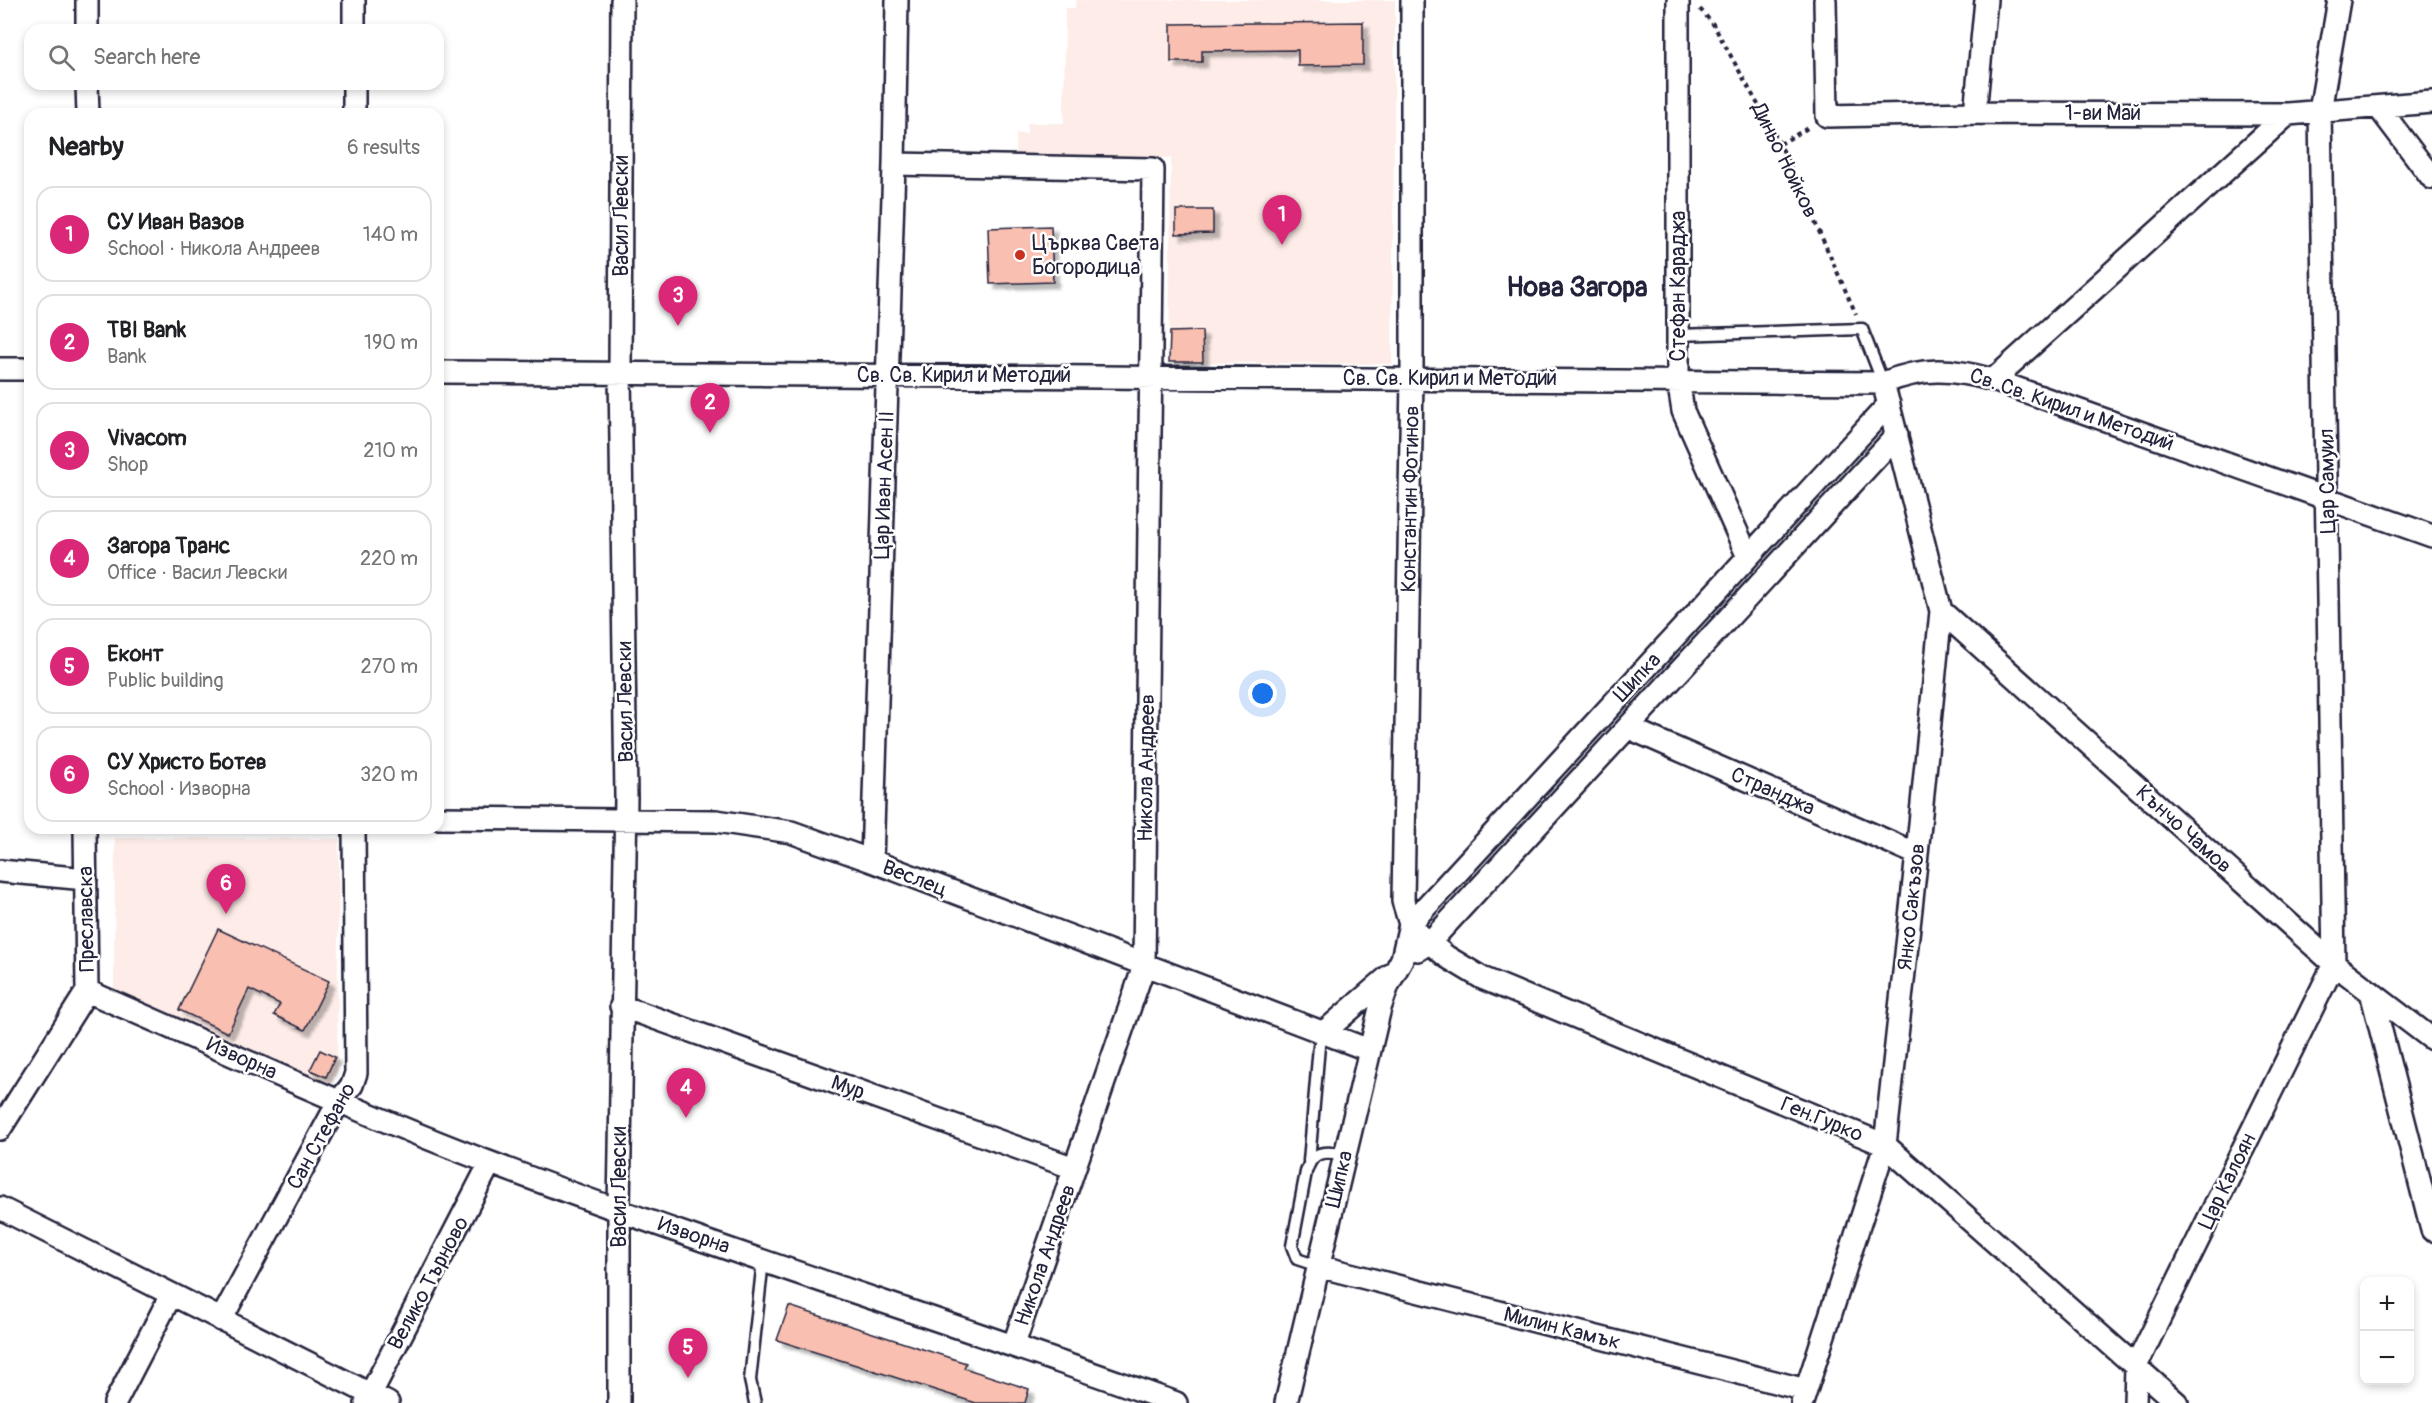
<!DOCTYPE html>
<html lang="en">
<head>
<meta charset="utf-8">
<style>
	:root { --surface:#fff; --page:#f6f6f6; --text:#202124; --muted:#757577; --line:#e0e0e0; --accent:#db2777 }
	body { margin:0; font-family:Pangolin,sans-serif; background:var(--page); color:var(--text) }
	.controls { position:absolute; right:18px; bottom:18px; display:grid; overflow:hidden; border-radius:12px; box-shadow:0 3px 9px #0003 }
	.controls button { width:54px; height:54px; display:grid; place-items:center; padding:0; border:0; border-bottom:2px solid var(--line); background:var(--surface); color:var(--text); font:30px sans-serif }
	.you { position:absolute; left:1263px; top:694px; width:21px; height:21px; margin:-15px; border:4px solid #fff; border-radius:50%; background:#1a73e8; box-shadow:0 0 0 9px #1a73e833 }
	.badge { display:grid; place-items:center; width:39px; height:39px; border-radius:50%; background:var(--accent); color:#fff; font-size:20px; font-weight:700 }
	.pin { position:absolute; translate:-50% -50px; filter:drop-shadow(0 2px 3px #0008) }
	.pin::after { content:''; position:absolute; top:32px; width:21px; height:18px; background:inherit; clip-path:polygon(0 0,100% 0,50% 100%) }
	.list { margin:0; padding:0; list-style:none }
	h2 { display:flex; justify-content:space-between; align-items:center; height:78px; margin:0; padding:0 24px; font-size:26px }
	h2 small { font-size:20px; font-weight:400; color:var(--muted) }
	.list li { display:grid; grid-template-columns:39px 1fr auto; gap:18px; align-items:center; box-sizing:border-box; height:96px; margin:0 12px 12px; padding:0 12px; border:2px solid var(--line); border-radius:18px }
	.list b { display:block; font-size:22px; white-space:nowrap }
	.list p { margin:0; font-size:20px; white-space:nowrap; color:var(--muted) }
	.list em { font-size:20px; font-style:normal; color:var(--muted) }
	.icon { flex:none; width:33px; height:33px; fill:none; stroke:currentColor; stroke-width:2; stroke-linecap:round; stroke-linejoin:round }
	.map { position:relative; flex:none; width:2432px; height:1403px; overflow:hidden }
	.search { position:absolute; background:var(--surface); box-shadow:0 3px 9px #0003; left:24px; top:24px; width:420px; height:66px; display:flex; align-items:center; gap:15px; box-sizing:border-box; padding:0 21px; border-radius:18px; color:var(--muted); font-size:22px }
	.panel { position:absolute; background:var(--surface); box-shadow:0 3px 9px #0003; left:24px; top:108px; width:420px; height:726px; border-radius:18px }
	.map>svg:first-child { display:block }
	.built { fill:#fdece8 }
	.building { fill:#f9bfb1; stroke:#22223b; stroke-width:1.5; filter:url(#shadow) }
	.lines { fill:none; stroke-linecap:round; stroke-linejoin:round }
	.service-casing { stroke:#22223b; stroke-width:15 }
	.minor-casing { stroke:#22223b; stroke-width:26 }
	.path { stroke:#22223b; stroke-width:4; stroke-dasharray:4.5 4.5; stroke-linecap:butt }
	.service { stroke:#fff; stroke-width:10 }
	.minor { stroke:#fff; stroke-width:21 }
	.poi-dot { fill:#c8321e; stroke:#fff; stroke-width:2 }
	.labels { text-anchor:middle; stroke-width:5; stroke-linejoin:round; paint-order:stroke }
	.street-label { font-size:21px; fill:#22223b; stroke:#fff }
	.poi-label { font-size:21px; fill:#22223b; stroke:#fff; text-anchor:start }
	.district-label { font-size:27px; font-weight:bold; fill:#22223b; stroke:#fff }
</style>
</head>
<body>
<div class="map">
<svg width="2432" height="1403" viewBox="0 0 2432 1403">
	<defs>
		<filter id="shadow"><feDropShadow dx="5.5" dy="5.5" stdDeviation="1.5" flood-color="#0004"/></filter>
	</defs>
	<rect width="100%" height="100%" fill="#fff"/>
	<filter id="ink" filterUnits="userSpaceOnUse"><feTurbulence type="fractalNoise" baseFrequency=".0167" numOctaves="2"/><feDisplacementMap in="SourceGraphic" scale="12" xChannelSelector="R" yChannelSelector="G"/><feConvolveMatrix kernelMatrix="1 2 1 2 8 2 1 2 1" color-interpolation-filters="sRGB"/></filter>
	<g filter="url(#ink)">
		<path class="built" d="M1076,0h319l-3,364 -223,-2 2,-204 -155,-2v-22h11v-11h37l1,-115h10z
			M115,838l224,1 -2,232 -6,13 -217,-95z"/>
		<path class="building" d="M1363,22v43l-65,1v-16l-96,1v11h-31v-38z
			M1176,210h37v23l-37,1z
			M1051,226l2,56 -63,2 -2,-56z
			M1202,331l1,31h-34l1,-30z
			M218,929l111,52 -24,49 -31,-15 6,-11 -31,-15 -21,44 -49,-23z
			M320,1050l15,7 -9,20 -16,-7z
			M789,1306l177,57 -2,5 65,21 -4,14h-49l-199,-63z"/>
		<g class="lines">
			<defs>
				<path id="service" d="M1677,335l185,-6 21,54
					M1309,1161l10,-115 4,-13
					M1318,1266l-21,-7 -5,-13 14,-74c7,-23 18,-20 38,-18
					M755,1403l-5,-23 13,-120"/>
				<path id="minor" d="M87,0v30
					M1412,0v378l-9,523 7,23 9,10 28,23 35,21 403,167 292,258
					M1678,0v380l5,31 65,146
					M1825,0l2,116 148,-3 313,1 144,-12
					M354,30v-30
					M87,84l1,30
					M2379,108l53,70
					M1975,113l11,-113
					M354,114v-30
					M894,164l259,5 -9,797 -130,378
					M0,369h30
					M438,372l1445,11c40,-16 68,-15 110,-3l439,156
					M1993,380l295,-266
					M1941,611l393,353 98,75
					M1629,728l288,126
					M438,818l278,3 75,11 81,29 497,189
					M872,861l22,-697 3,-164
					M0,871l86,8
					M1418,950l11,-7 468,-508
					M87,991c134,58 267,120 404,172 226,87 458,158 685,240
					M2371,992l61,238
					M621,1006l453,162
					M1323,1033l67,-58
					M0,1129l87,-138 -2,-163
					M0,1208l388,195
					M1318,1266l488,124
					M221,1320l118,-219 13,-16 4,-12 -2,-245
					M115,1403l56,-108
					M366,1403l124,-240
					M619,1403v-194l7,-412 -6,-424 2,-373
					M1286,1403l94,-395 8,-23 14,-26 8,-35 479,-520
					M1802,1403l83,-258 32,-291 24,-243 -55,-217
					M2135,1403l1,-37 198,-402 -14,-853 19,-111"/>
			</defs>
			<use href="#service" class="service-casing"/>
			<use href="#minor" class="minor-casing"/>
			<path class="path" d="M1700,9l13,15 67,120 76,170
				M1780,144l31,-18"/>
			<use href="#service" class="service"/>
			<use href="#minor" class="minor"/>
		</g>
	</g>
	<circle class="poi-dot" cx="1020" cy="255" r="6"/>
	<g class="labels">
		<g class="street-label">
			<text x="2103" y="120">1-ви Май</text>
			<text transform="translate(1785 160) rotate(64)" y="7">Диньо Нойков</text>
			<text transform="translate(621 216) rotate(-90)" y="7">Васил Левски</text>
			<text transform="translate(1678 286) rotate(-90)" y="7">Стефан Караджа</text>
			<text x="964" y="382">Св. Св. Кирил и Методий</text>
			<text x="1450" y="385">Св. Св. Кирил и Методий</text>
			<text transform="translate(2072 409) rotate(19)" y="7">Св. Св. Кирил и Методий</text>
			<text transform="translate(2327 481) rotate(-91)" y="7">Цар Самуил</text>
			<text transform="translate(884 485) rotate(-88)" y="7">Цар Иван Асен II</text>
			<text transform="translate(1410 499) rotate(-89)" y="7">Константин Фотинов</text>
			<text transform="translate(1637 677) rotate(-47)" y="7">Шипка</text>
			<text transform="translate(625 702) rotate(-91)" y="7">Васил Левски</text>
			<text transform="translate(1146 768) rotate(-89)" y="7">Никола Андреев</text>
			<text transform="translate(1773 791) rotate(24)" y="7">Странджа</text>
			<text transform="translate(2184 829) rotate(42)" y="7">Кънчо Чамов</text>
			<text transform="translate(915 878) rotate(21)" y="7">Веслец</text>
			<text transform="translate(1911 907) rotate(-84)" y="7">Янко Сакъзов</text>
			<text transform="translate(86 919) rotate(-91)" y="7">Преславска</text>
			<text transform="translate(242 1058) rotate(24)" y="7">Изворна</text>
			<text transform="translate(848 1087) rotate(20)" y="7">Мур</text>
			<text transform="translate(1822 1119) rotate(22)" y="7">Ген.Гурко</text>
			<text transform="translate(321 1136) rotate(-61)" y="7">Сан Стефано</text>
			<text transform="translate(1339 1179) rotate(-77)" y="7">Шипка</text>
			<text transform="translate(2227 1181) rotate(-64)" y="7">Цар Калоян</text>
			<text transform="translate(619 1187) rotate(-90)" y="7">Васил Левски</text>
			<text transform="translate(694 1235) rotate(19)" y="7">Изворна</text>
			<text transform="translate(1045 1255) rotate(-71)" y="7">Никола Андреев</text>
			<text transform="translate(428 1283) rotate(-62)" y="7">Велико Търново</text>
			<text transform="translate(1562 1328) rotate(14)" y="7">Милин Камък</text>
		</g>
		<g class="poi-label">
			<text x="1032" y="250">Църква Света<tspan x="1032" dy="24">Богородица</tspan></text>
		</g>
		<g class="district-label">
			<text x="1577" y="296">Нова Загора</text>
		</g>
	</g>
</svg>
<div class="controls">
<button>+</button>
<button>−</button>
</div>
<div class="you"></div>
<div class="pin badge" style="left:1282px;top:245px">1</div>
<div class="pin badge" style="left:710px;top:433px">2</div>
<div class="pin badge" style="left:678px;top:326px">3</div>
<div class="pin badge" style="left:686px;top:1118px">4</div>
<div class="pin badge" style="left:688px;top:1378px">5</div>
<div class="pin badge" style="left:226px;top:914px">6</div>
<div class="search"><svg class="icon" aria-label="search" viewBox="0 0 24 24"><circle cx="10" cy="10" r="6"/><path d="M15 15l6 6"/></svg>Search here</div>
<section class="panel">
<h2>Nearby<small>6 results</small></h2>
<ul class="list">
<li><span class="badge">1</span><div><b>СУ Иван Вазов</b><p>School · Никола Андреев</p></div><em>140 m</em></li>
<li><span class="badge">2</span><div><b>TBI Bank</b><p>Bank</p></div><em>190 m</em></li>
<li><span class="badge">3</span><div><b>Vivacom</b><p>Shop</p></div><em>210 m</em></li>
<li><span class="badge">4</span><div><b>Загора Транс</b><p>Office · Васил Левски</p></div><em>220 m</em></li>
<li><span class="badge">5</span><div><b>Еконт</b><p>Public building</p></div><em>270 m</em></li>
<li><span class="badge">6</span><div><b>СУ Христо Ботев</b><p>School · Изворна</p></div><em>320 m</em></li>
</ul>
</section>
</div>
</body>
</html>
